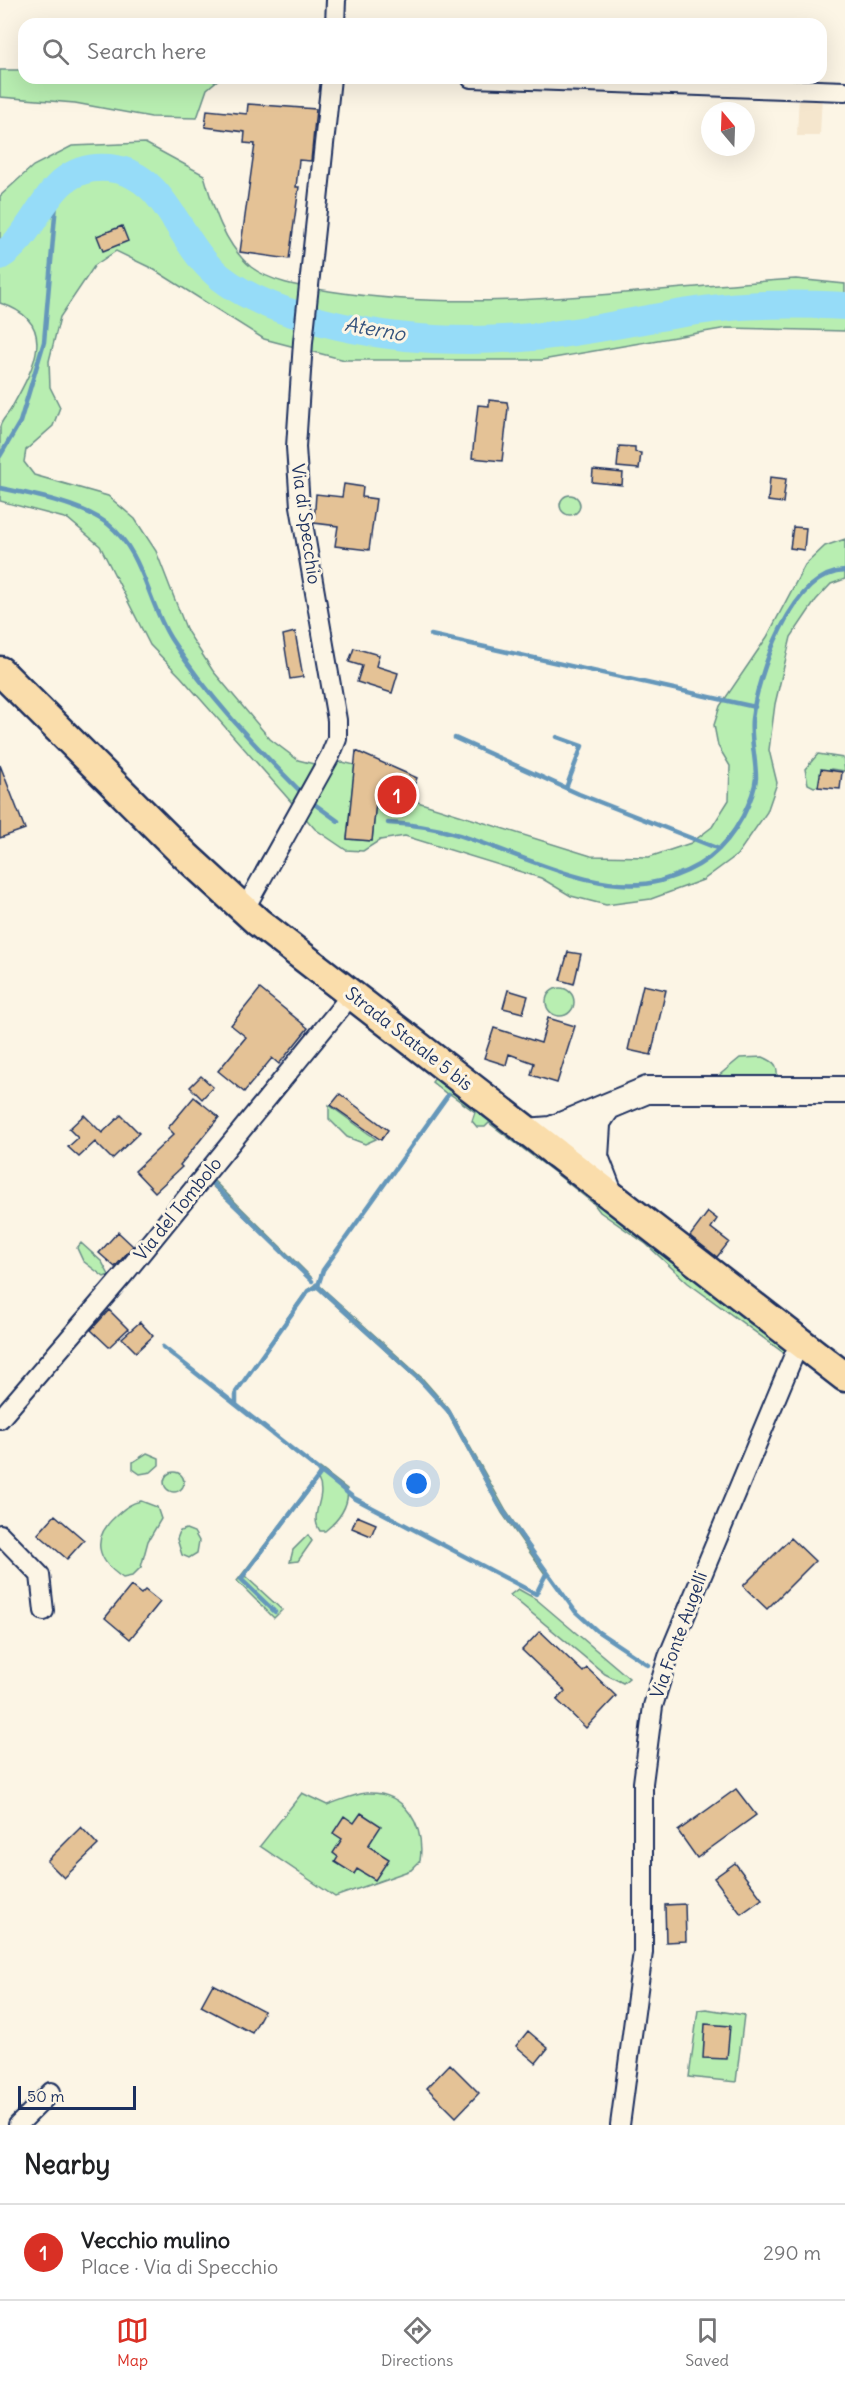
<!DOCTYPE html>
<html lang="en">
<head>
<meta charset="utf-8">
<style>
	:root { --surface:#fff; --page:#f6f6f6; --text:#202124; --muted:#757577; --line:#e0e0e0; --accent:#d93025 }
	body { margin:0; font-family:Delius,sans-serif; background:var(--page); color:var(--text) }
	.compass { position:absolute; left:701px; top:102px; width:54px; height:54px; border-radius:50%; background:var(--surface); box-shadow:0 6px 24px #0002; rotate:341deg }
	.scale { position:absolute; left:18px; bottom:15px; width:118px; box-sizing:border-box; padding-left:6px; border:3px solid #1b2f5e; border-top:0; font-size:16px; line-height:21px; white-space:nowrap; color:#1b2f5e; -webkit-text-stroke:4px #fcf5e5; paint-order:stroke }
	.you { position:absolute; left:417px; top:1484px; width:21px; height:21px; margin:-15px; border:4px solid #fff; border-radius:50%; background:#1a73e8; box-shadow:0 0 0 9px #1a73e833 }
	.badge { display:grid; place-items:center; width:39px; height:39px; border-radius:50%; background:var(--accent); color:#fff; font-size:20px; font-weight:700 }
	.pin { position:absolute; translate:-50% -50%; border:3px solid #fff; box-shadow:0 2px 6px #0006 }
	.list { margin:0; padding:0; list-style:none }
	h2 { display:flex; justify-content:space-between; align-items:center; height:78px; margin:0; padding:0 24px; font-size:26px }
	h2 small { font-size:20px; font-weight:400; color:var(--muted) }
	.list li { display:grid; grid-template-columns:39px 1fr auto; gap:18px; align-items:center; box-sizing:border-box; height:96px; padding:0 24px; border-top:2px solid var(--line) }
	.list b { display:block; font-size:22px; white-space:nowrap }
	.list p { margin:0; font-size:20px; white-space:nowrap; color:var(--muted) }
	.list em { font-size:20px; font-style:normal; color:var(--muted) }
	.icon { flex:none; width:33px; height:33px; fill:none; stroke:currentColor; stroke-width:2; stroke-linecap:round; stroke-linejoin:round }
	.map { position:relative; flex:none; width:845px; height:2125px; overflow:hidden }
	.search { position:absolute; background:var(--surface); box-shadow:0 6px 24px #0002; left:18px; right:18px; top:18px; height:66px; display:flex; align-items:center; gap:15px; box-sizing:border-box; padding:0 21px; border-radius:18px; color:var(--muted); font-size:22px }
	.sheet { height:174px; background:var(--surface) }
	nav { display:flex; justify-content:space-around; align-items:center; box-sizing:border-box; height:84px; border-top:2px solid var(--line); background:var(--surface); font-size:16px; color:var(--muted) }
	nav a { display:grid; justify-items:center; gap:3px }
	nav .on { color:var(--accent) }
	.map>svg:first-child { display:block }
	.built { fill:#f5e6cd }
	.green { fill:#b8eeb1; stroke:#6a8e88; stroke-width:1.5 }
	.lines { fill:none; stroke-linecap:round; stroke-linejoin:round }
	.stream { stroke:#6597ba; stroke-width:4.5 }
	.river { stroke:#96dcf8; stroke-width:28 }
	.building { fill:#e4c296; stroke:#1b2f5e; stroke-width:1.5 }
	.street-casing { stroke:#1b2f5e; stroke-width:22 }
	.secondary-casing { stroke:#1b2f5e; stroke-width:30 }
	.primary-casing { stroke:#1b2f5e; stroke-width:33 }
	.street { stroke:#fcf5e5; stroke-width:18 }
	.secondary { stroke:#fcf5e5; stroke-width:26 }
	.primary { stroke:#faddab; stroke-width:28 }
	.labels { text-anchor:middle; stroke-width:6; stroke-linejoin:round; paint-order:stroke }
	.street-label { font-size:18px; fill:#1b2f5e; stroke:#fcf5e5 }
	.water-label { font-size:20px; font-style:italic; fill:#34527d; stroke:#fcf5e5 }
</style>
</head>
<body>
<div class="map">
<svg width="845" height="2125" viewBox="0 0 845 2125">
	<rect width="100%" height="100%" fill="#fcf5e5"/>
	<filter id="ink" filterUnits="userSpaceOnUse"><feTurbulence type="fractalNoise" baseFrequency=".0167" numOctaves="2"/><feDisplacementMap in="SourceGraphic" scale="12" xChannelSelector="R" yChannelSelector="G"/><feConvolveMatrix kernelMatrix="1 2 1 2 8 2 1 2 1" color-interpolation-filters="sRGB"/></filter>
	<g filter="url(#ink)">
		<path class="built" d="M799,93h23l-2,43h-23z"/>
		<path class="green" d="M0,70h24v8h196l-13,11 -10,29 -46,-1 -76,-14 -75,-6z
			M145,143l59,32c9,32 20,69 47,92 21,16 53,20 78,24 155,24 312,-2 467,-12l49,5v47l-118,-3 -185,32h-197l-81,-21 -111,-70 -37,-18 -21,14 -35,52 -11,44 1,26 10,20 -7,19 -27,24 -2,12 10,13 74,21 27,23 21,32 31,80 26,40 57,68 28,21 16,4 28,-2 13,3 -8,74 25,2 5,-49 31,7 183,57 58,1 42,-14 21,-16 17,-27 1,-34 -12,-20 -4,-21 6,-19 47,-69 38,-72 20,-19 20,-7v40l-14,5 -15,16 -25,37 -16,67 -6,46 8,33 -10,29 -30,43 -34,25 -52,19 -45,6 -35,-9 -30,-18 -136,-42 -25,4 -17,11 -17,-1 -31,-21 -134,-152 -31,-32 -50,-99 -32,-27 -68,-18c0,-23 0,-52 0,-74 1,-7 9,-13 12,-20 23,-41 47,-85 -12,-104v-107l33,-30 39,-20z
			M560 505a10 10 0 1 1 20 0a10 10 0 1 1-20 0Z
			M818,754l25,4 2,13 -14,-2 -8,4 -4,13 -5,1 -6,-3 -3,-15z
			M546 1002a14 14 0 1 1 28 0a14 14 0 1 1-28 0Z
			M763,1057c12,5 15,8 14,21l-60,-1 23,-19z
			M438,1074l350,271 -4,8 -96,-70 -42,-39 -46,-32 -6,-8 -40,-32 -65,-49 -4,4h-8l-5,-6 3,-9 -25,-18 -126,176 -5,15 103,93 27,31 57,102 43,63 -2,3 -45,-64 -56,-103 -22,-24 -107,-98 -9,4 -71,100v5l-3,-3 73,-104 13,-9 2,-11 126,-175 -16,-13z
			M329,1105l47,34 -11,5 -18,-7 -18,-18z
			M210,1177l101,100 1,4 -105,-100z
			M81,1243l21,19 7,13 -5,2 -21,-16 -6,-13z
			M147,1453l12,5v7l-8,7 -11,2 -7,-5v-7z
			M320,1468l27,21c3,16 -9,32 -22,42h-5c-12,-17 8,-33 -2,-52l-73,97 37,34 -8,8 -37,-37 80,-104z
			M164 1482a10 10 0 1 1 20 0a10 10 0 1 1-20 0Z
			M141,1501l16,6 4,12 -13,22 -7,26 -9,9 -9,2c-27,-18 -32,-40 -7,-62 8,-7 14,-13 25,-15z
			M186,1529l8,3 5,9 -2,12 -8,5 -7,-3 -5,-16 3,-8z
			M308,1535l4,6 -14,20 -8,1 3,-12z
			M518,1589l18,10 93,79 -6,5 -18,-9 -95,-79z
			M302,1793l25,12c12,-4 27,-11 40,-12 39,-2 58,34 53,68l-9,9 -76,27 -75,-51z
			M706,2009l38,6 -8,67 -47,-5 9,-67z"/>
		<g class="lines">
			<path class="stream" d="M0,456l20,-34 24,-80 12,-138 15,-27
				M0,488c31,6 82,16 108,36 36,29 39,77 63,115 35,55 84,107 130,153
				M431,635l324,72
				M557,737l25,9 -16,42
				M455,738l124,56 140,55
				M313,803l25,18
				M388,823c23,1 44,4 67,11 61,17 140,64 205,47 40,-12 63,-28 83,-65 5,-10 12,-26 13,-38 0,-20 -6,-39 -4,-59 6,-44 39,-147 93,-148
				M213,1184l99,97
				M316,1285l103,94 30,33 50,93 76,106 22,20 51,34
				M163,1347l191,151 182,96 10,-20
				M236,1404v-12l72,-101 10,-5 5,-16 125,-175
				M275,1612l-34,-33 80,-106"/>
			<path class="river" d="M0,256c42,-25 45,-94 109,-88 55,5 67,67 101,100 32,32 86,48 129,58 66,15 137,17 204,10 60,-6 118,-22 178,-28 42,-5 83,-4 124,-2"/>
		</g>
		<path class="building" d="M248,104l68,5 -5,52 -12,-1 -3,27h3l-10,72 -49,-7 15,-108 -11,-1 1,-11 -40,-5 2,-17 40,4z
			M122,226l6,15 -25,10 -6,-15z
			M489,400l18,2 1,6 -6,53 -30,-3 6,-53 11,1z
			M619,446l16,1v5l6,1 -2,16 -22,-2z
			M593,470l30,3 -1,12 -30,-3z
			M770,477l16,2 -3,24 -15,-2z
			M344,484l19,3 -1,10 14,2 -7,51 -34,-4 3,-20 -24,-3 2,-29 26,3z
			M793,527l13,1 -2,22 -14,-2z
			M295,632l8,45 -13,2 -7,-44z
			M354,648l25,7 -3,11 22,7 -6,20 -35,-11 5,-16 -13,-4z
			M356,751l61,27 -11,27 -29,-13 -5,49 -25,-2z
			M0,765l25,64 -25,9z
			M821,769l21,3 -2,17 -22,-2z
			M568,952l13,2 -7,30 -14,-4z
			M643,985l23,5 -15,65 -23,-5z
			M260,989l48,39 -29,36 -7,-6 -28,34 -26,-21 28,-34 -15,-12z
			M508,990l20,6 -5,17 -20,-5z
			M548,1018l27,8 -18,57 -26,-8 3,-12 -25,-9 -3,11 -22,-7 10,-30 47,15z
			M201,1076l12,11 -11,12 -12,-12z
			M340,1094l48,36 -7,10 -50,-35z
			M194,1097l25,20 -39,48 2,2 -27,25 -20,-21 39,-37 -6,-6z
			M84,1115l18,18 19,-18 18,18 -27,26 -17,-17 -16,15 -11,-10 10,-9 -9,-9z
			M708,1212l9,7 -6,9 18,14 -12,15 -27,-21z
			M118,1232l15,14 -18,21 -16,-14z
			M109,1310l19,19 -19,18 -18,-17z
			M140,1322l13,14 -17,16 -14,-14z
			M55,1515l29,25 -17,19 -29,-25z
			M357,1516l19,8 -5,12 -19,-8z
			M791,1538l24,23 -48,48 -24,-23z
			M131,1586l10,8 4,-4 15,12 -30,37 -25,-21z
			M540,1631l43,41 4,-4 29,28 -30,32 -29,-28 8,-9 -43,-41z
			M736,1789l20,26 -59,43 -19,-27z
			M361,1813l20,13 -13,20 21,13 -14,21 -18,-11 -3,5 -19,-12 3,-5 -5,-4 9,-14 -9,-6 11,-17 10,7z
			M81,1827l17,18 -34,33 -17,-17z
			M735,1863l27,36 -21,15 -27,-36z
			M685,1904l1,37 -20,1 -1,-37z
			M213,1984l51,27 -12,22 -51,-27z
			M705,2024l25,2 -3,33 -24,-1z
			M528,2031l20,17 -12,15 -20,-17z
			M450,2064l29,29 -23,24 -29,-29z"/>
		<g class="lines">
			<defs>
				<path id="street" d="M335,24l1,-24
					M471,78l374,13
					M244,910l86,-154 7,-17v-19l-37,-214 -4,-59 7,-105 28,-264
					M0,1419l126,-147 226,-278
					M0,1534l40,41 4,36
					M18,2125l33,-33
					M620,2125l23,-173v-169l10,-77 15,-49 126,-302 9,-12"/>
				<path id="secondary" d="M597,1125l-2,32 15,39
					M526,1132l25,-2 96,-40h198
					M556,1139l-2,14c34,-4 35,-22 52,-44"/>
				<path id="primary" d="M0,671l186,185 72,66 587,455"/>
			</defs>
			<use href="#street" class="street-casing"/>
			<use href="#secondary" class="secondary-casing"/>
			<use href="#primary" class="primary-casing"/>
			<use href="#street" class="street"/>
			<use href="#secondary" class="secondary"/>
			<use href="#primary" class="primary"/>
		</g>
	</g>
	<g class="labels">
		<g class="street-label">
			<text transform="translate(306 524) rotate(82)" y="6">Via di Specchio</text>
			<text transform="translate(409 1039) rotate(38)" y="6">Strada Statale 5 bis</text>
			<text transform="translate(178 1209) rotate(-51)" y="6">Via del Tombolo</text>
			<text transform="translate(679 1635) rotate(-70)" y="6">Via Fonte Augelli</text>
		</g>
		<g class="water-label">
			<text transform="translate(375 329) rotate(10)" y="7">Aterno</text>
		</g>
	</g>
</svg>
<svg class="compass" viewBox="-18 -18 36 36"><path d="M0-13l5 13h-10z" fill="#e53935"/><path d="M0 13l5-13h-10z" fill="#757577"/></svg>
<div class="scale">50 m</div>
<div class="you"></div>
<div class="pin badge" style="left:397px;top:795px">1</div>
<div class="search"><svg class="icon" aria-label="search" viewBox="0 0 24 24"><circle cx="10" cy="10" r="6"/><path d="M15 15l6 6"/></svg>Search here</div>
</div>
<section class="sheet">
<h2>Nearby<small></small></h2>
<ul class="list">
<li><span class="badge">1</span><div><b>Vecchio mulino</b><p>Place · Via di Specchio</p></div><em>290 m</em></li>
</ul>
</section>
<nav>
<a class="on"><svg class="icon" aria-label="map" viewBox="0 0 24 24"><path d="M3 6l6-2 6 2 6-2v14l-6 2-6-2-6 2zM9 4v14M15 6v14"/></svg>Map</a>
<a><svg class="icon" aria-label="directions" viewBox="0 0 24 24"><path d="M12 3l9 9-9 9-9-9zM9 14v-3h6M13 9l2 2-2 2"/></svg>Directions</a>
<a><svg class="icon" aria-label="saved" viewBox="0 0 24 24"><path d="M7 4h10v16l-5-4-5 4z"/></svg>Saved</a>
</nav>
</body>
</html>
